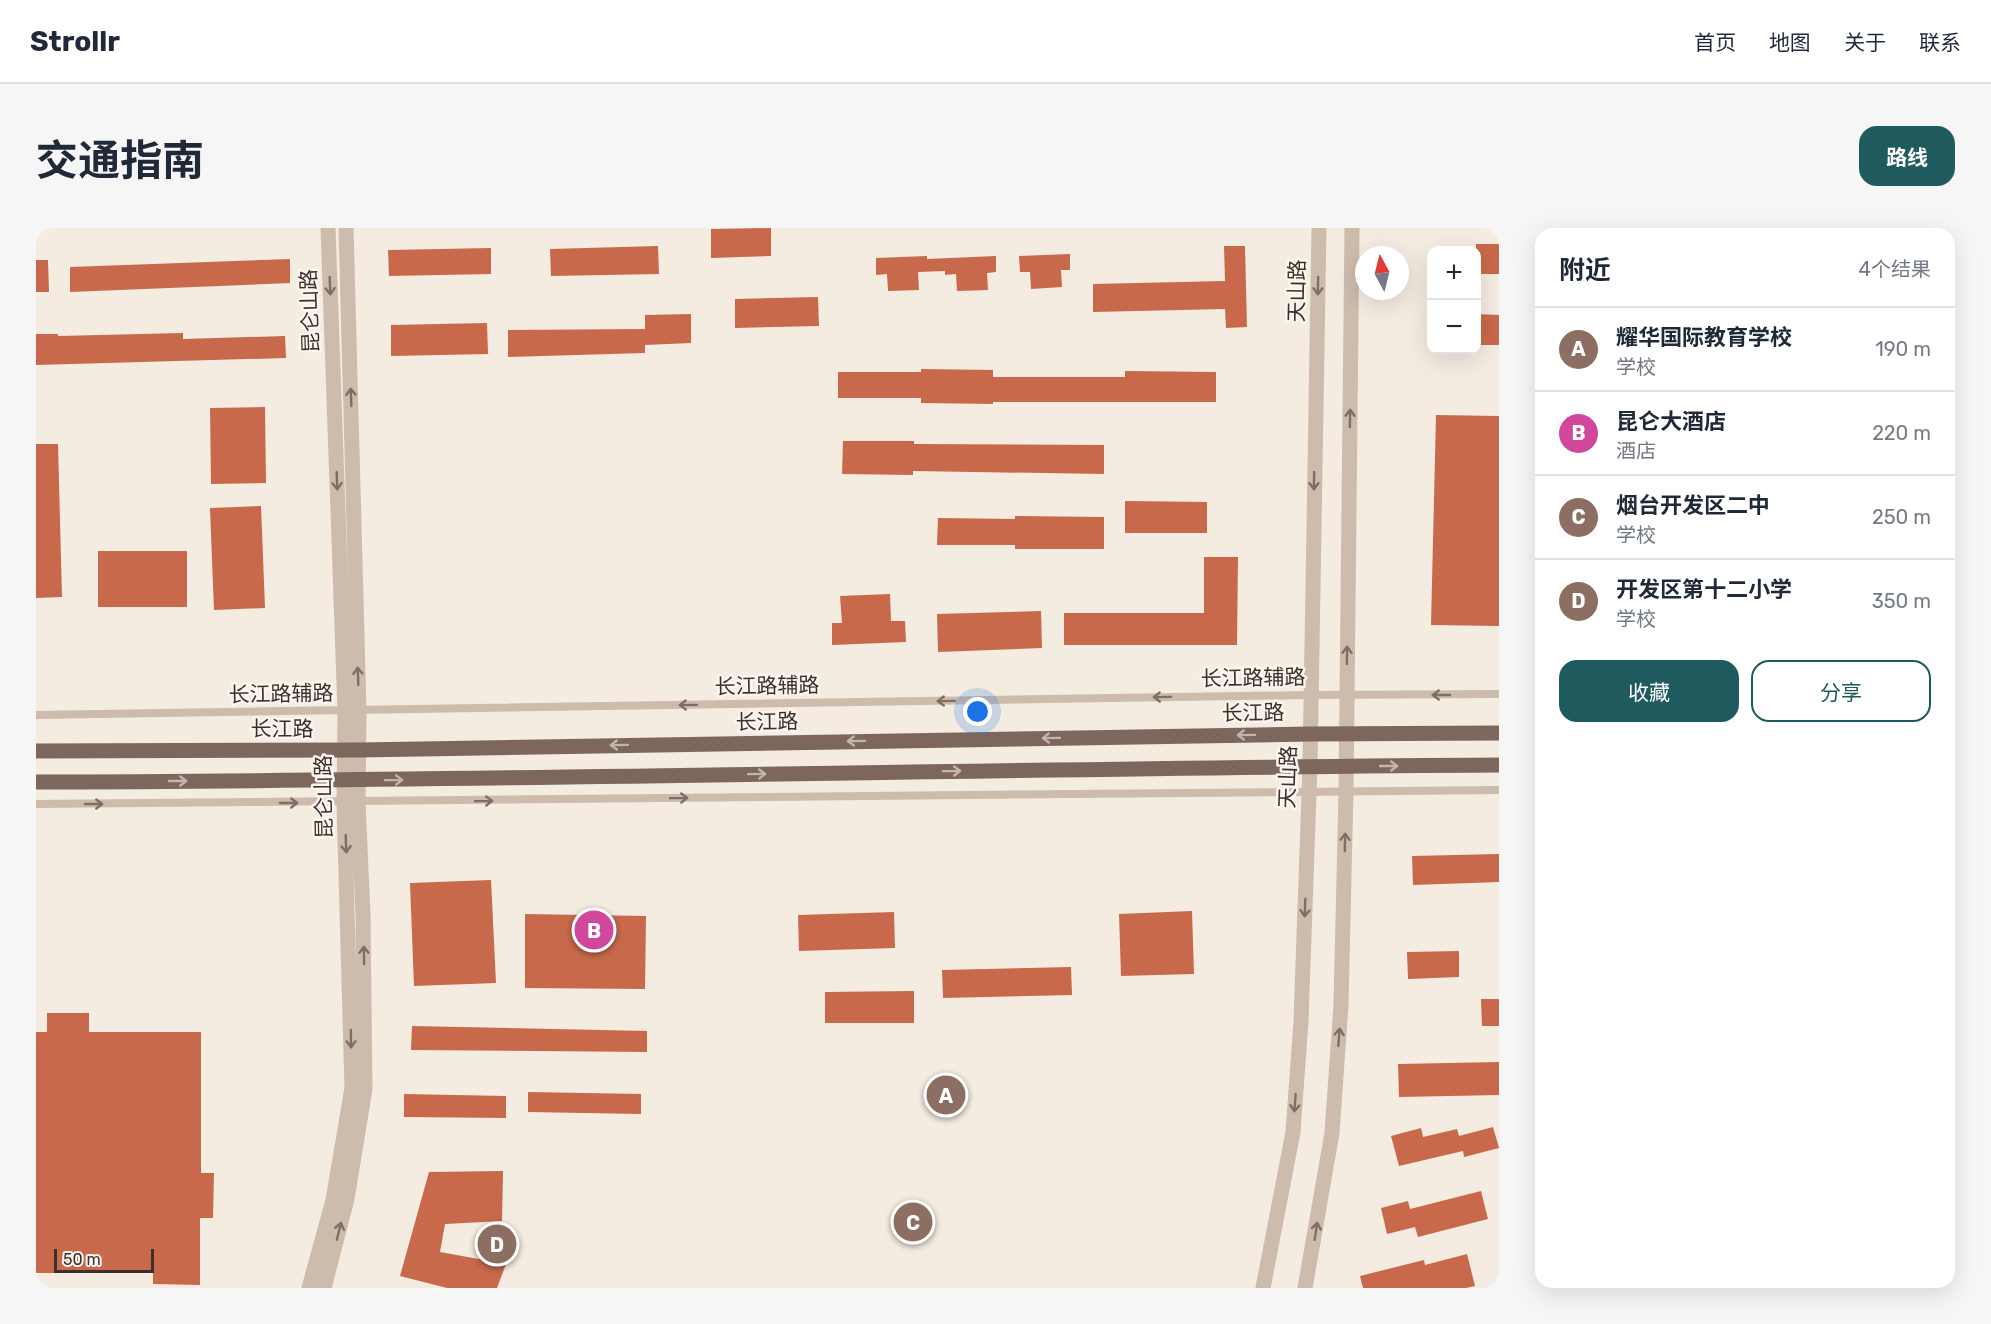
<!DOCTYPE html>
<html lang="zh">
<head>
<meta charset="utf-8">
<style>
	:root { --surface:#fff; --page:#f6f6f7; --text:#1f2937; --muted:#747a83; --line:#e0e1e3; --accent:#1f5a5e }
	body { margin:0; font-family:Rubik,"Noto Sans SC",sans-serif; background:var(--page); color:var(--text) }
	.controls { position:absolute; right:18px; top:18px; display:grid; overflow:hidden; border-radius:12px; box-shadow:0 6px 24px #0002 }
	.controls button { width:54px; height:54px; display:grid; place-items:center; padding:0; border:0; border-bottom:2px solid var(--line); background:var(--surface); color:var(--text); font:30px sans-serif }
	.compass { position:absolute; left:1319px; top:18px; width:54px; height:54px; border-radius:50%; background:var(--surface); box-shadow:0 6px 24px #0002; rotate:353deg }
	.scale { position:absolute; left:18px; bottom:15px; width:100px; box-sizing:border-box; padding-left:6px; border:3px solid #3b302b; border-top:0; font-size:16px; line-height:21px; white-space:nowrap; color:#3b302b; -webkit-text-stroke:4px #fbf5ee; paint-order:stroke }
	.you { position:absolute; left:942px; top:484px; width:21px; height:21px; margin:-15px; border:4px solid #fff; border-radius:50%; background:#1a73e8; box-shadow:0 0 0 9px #1a73e833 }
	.badge { display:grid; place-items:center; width:39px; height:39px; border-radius:50%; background:var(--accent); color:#fff; font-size:20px; font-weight:700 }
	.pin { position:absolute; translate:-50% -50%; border:3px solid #fff; box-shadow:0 2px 6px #0006 }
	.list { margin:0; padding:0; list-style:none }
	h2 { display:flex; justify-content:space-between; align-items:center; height:78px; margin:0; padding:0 24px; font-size:26px }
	h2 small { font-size:20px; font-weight:400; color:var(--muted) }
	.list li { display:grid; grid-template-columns:39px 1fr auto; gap:18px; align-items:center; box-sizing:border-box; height:84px; padding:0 24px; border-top:2px solid var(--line) }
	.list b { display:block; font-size:22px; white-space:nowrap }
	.list p { margin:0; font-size:20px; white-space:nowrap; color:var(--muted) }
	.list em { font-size:20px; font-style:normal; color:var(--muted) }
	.actions { display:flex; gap:12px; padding:18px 24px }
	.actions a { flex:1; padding:14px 0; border:2px solid var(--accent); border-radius:18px; text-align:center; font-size:21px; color:var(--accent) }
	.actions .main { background:var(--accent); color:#fff }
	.map { position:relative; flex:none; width:1463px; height:1060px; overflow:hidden; border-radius:18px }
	header { display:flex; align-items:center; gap:36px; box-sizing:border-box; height:84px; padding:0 30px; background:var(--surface); border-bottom:2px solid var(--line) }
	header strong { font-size:28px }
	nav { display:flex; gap:33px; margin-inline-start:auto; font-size:21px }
	.intro { display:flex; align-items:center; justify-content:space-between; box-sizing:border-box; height:144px; padding:0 36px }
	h1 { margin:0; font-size:42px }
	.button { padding:15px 27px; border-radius:18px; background:var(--accent); color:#fff; font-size:21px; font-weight:700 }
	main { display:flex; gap:36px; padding:0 36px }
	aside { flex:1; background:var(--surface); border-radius:18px; box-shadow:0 6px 24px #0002 }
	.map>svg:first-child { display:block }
	.building { fill:#c8694b }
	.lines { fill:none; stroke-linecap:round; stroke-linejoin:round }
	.service { stroke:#cdbbac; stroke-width:8 }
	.tertiary { stroke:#cdbbac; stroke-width:15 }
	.primary { stroke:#7d675c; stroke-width:15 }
	.oneway { stroke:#7d6f65 }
	.oneway2 { stroke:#c2b5ac }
	.labels { text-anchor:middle; stroke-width:5; stroke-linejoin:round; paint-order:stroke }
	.street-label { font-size:21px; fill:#3b302b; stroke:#fbf5ee }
</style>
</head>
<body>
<header>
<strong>Strollr</strong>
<nav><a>首页</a><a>地图</a><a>关于</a><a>联系</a></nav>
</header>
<div class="intro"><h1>交通指南</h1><a class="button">路线</a></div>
<main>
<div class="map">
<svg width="1463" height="1060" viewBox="0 0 1463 1060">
	<rect width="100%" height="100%" fill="#f4ebe1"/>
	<path class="building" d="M735,0v28l-60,2v-29z
		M1440,16h23v30h-23z
		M622,18l1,28 -108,2 -1,-27z
		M1188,18h21l2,81 -21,1 -1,-19 -132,3v-28l132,-3z
		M455,20v26l-102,2 -1,-26z
		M1034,26v16h-9l1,17 -31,2 -1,-17h-10l-1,-16z
		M891,28v3l69,-3v16l-9,1 1,17 -31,1 -1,-17 -11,1v-4l-27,1 1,18 -31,1 -1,-17 -11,1v-17z
		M254,31v24l-220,9v-25z
		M0,32h12l1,32h-13z
		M782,69l1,29 -84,2v-29z
		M655,86v29l-46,2v8l-137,4v-27l137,-1v-14z
		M1440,86l23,1v30h-23z
		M451,95l1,31 -97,2v-31z
		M147,105v6l102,-3 1,22 -250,7v-31h22v2z
		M885,141l72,1v7h132v-6l91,1v30h-223v2l-72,-1v-5h-83v-26h83z
		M229,179l1,76 -55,1 -1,-76z
		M1400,187l63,1v210l-68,-1z
		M807,213h71v3l190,1v29l-191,-3v4l-71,-1z
		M0,216h22l4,153 -26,1z
		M1089,273l82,1v31h-82z
		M225,278l4,102 -51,2 -4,-102z
		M979,288l89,1v32h-89v-4h-78l1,-27 77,1z
		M62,323h89v56h-89z
		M1168,329h34l-1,88h-173v-32h140z
		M854,366l1,27h14l1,21 -74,3v-22h10l-2,-27z
		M1005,383l1,37 -104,4 -1,-38z
		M1463,626v28l-86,3 -1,-29z
		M455,652l5,103 -82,3 -4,-103z
		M1156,683l2,63 -73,2 -2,-62z
		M858,684l1,36 -96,3 -1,-36z
		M489,686l121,2 -1,73 -120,-1z
		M1423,723v26l-51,2 -1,-27z
		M1035,739l1,28 -129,3 -1,-28z
		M878,763v32h-89v-31z
		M1445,771h18v27h-17z
		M11,785h42v19h112v141h13l-1,45h-13v67l-47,-1v-11h-117v-241h11z
		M376,798l235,5v21l-236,-2z
		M1463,834v33l-100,2 -1,-33z
		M492,864l113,2v20l-113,-2z
		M368,866l102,2v22l-102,-1z
		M1457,899l6,21 -35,9 -1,-6 -64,15 -8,-30 30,-8 2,9 34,-8 2,7z
		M467,943l-1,50 -57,3 -5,28 66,12 -9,24h-50l-47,-12 29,-104z
		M1445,963l7,28 -70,18 -3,-10 -28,7 -6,-26 27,-7 2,8z
		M1431,1026l8,32 -9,2h-103l-3,-12 64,-16 1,5z"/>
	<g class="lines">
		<path class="service" d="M0,487l1274,-20 189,-1
			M0,576c488,-2 975,-12 1463,-14"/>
		<path class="tertiary" d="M273,1060l24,-88 19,-112 -8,-285 1,-92 -17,-483
			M288,1060l23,-89 18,-110 -2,-175 -5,-111 1,-92 -13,-483
			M1227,1060l30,-156 8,-111 9,-255 9,-538
			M1269,1060l27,-155 9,-128 5,-214 6,-563"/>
		<path class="primary" d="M0,523l324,-1 950,-16 189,-1
			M0,554c488,-1 975,-14 1463,-17"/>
	</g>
	<defs><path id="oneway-shaft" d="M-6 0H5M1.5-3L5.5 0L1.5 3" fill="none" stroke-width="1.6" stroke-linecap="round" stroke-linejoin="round" transform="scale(1.5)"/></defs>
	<g class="oneway">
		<use href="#oneway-shaft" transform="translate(294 58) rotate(88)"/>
		<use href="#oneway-shaft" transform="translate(1282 58) rotate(91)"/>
		<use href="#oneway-shaft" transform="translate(315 169) rotate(-92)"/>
		<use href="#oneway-shaft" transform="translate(1314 190) rotate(-89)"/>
		<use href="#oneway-shaft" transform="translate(301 253) rotate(88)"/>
		<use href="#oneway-shaft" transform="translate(1278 253) rotate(91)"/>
		<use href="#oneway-shaft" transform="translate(1311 427) rotate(-89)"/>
		<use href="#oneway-shaft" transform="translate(322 448) rotate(-92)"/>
		<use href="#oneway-shaft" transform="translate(1405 467) rotate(180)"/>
		<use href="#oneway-shaft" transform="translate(1126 469) rotate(179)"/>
		<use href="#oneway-shaft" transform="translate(910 473) rotate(179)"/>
		<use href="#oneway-shaft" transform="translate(652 477) rotate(179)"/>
		<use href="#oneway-shaft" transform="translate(643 570) rotate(-1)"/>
		<use href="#oneway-shaft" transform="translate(448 573) rotate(-1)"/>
		<use href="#oneway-shaft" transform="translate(253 575)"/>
		<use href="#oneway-shaft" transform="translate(58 576)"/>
		<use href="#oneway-shaft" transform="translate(1309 614) rotate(-89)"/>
		<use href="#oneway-shaft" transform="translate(310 616) rotate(88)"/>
		<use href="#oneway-shaft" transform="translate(1269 680) rotate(92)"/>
		<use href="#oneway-shaft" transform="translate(328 727) rotate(-91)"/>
		<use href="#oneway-shaft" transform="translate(1303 809) rotate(-86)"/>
		<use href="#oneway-shaft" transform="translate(315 811) rotate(89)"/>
		<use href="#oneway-shaft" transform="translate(1259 875) rotate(94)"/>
		<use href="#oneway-shaft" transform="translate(303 1003) rotate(-76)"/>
		<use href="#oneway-shaft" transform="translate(1280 1003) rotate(-81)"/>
	</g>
	<g class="oneway2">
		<use href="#oneway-shaft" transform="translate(1210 507) rotate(179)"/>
		<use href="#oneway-shaft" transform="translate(1015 510) rotate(179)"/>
		<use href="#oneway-shaft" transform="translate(820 513) rotate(179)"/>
		<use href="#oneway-shaft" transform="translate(583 517) rotate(179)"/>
		<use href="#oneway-shaft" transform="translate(1353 538)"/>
		<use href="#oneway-shaft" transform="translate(916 543) rotate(-1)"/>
		<use href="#oneway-shaft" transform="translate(721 546) rotate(-1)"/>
		<use href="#oneway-shaft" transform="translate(358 552) rotate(-1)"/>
		<use href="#oneway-shaft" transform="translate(142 553)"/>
	</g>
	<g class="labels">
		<g class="street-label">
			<text transform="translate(1261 63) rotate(-89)" y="7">天山路</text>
			<text transform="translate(274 83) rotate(-92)" y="7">昆仑山路</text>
			<text transform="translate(1217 450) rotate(-1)" y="7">长江路辅路</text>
			<text transform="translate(731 458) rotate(-1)" y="7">长江路辅路</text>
			<text transform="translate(245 466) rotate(-1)" y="7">长江路辅路</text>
			<text transform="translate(1217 485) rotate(-1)" y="7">长江路</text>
			<text transform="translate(731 494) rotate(-1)" y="7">长江路</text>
			<text x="246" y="508">长江路</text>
			<text transform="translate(1252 549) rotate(-88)" y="7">天山路</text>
			<text transform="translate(288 569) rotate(-91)" y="7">昆仑山路</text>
		</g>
	</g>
</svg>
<div class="controls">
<button>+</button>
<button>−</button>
</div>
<svg class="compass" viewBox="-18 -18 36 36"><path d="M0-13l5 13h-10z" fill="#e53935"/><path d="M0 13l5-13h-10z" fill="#747a83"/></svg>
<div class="scale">50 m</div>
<div class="you"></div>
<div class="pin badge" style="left:910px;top:867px;background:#8d6e63">A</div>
<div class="pin badge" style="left:558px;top:702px;background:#d1479c">B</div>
<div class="pin badge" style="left:877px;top:994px;background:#8d6e63">C</div>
<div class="pin badge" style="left:461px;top:1016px;background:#8d6e63">D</div>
</div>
<aside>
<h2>附近<small>4个结果</small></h2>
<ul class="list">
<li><span class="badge" style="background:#8d6e63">A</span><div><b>耀华国际教育学校</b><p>学校</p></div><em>190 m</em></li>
<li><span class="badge" style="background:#d1479c">B</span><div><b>昆仑大酒店</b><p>酒店</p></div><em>220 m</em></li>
<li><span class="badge" style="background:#8d6e63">C</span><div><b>烟台开发区二中</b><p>学校</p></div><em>250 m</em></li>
<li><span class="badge" style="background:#8d6e63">D</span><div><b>开发区第十二小学</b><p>学校</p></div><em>350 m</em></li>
</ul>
<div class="actions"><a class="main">收藏</a><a>分享</a></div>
</aside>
</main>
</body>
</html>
